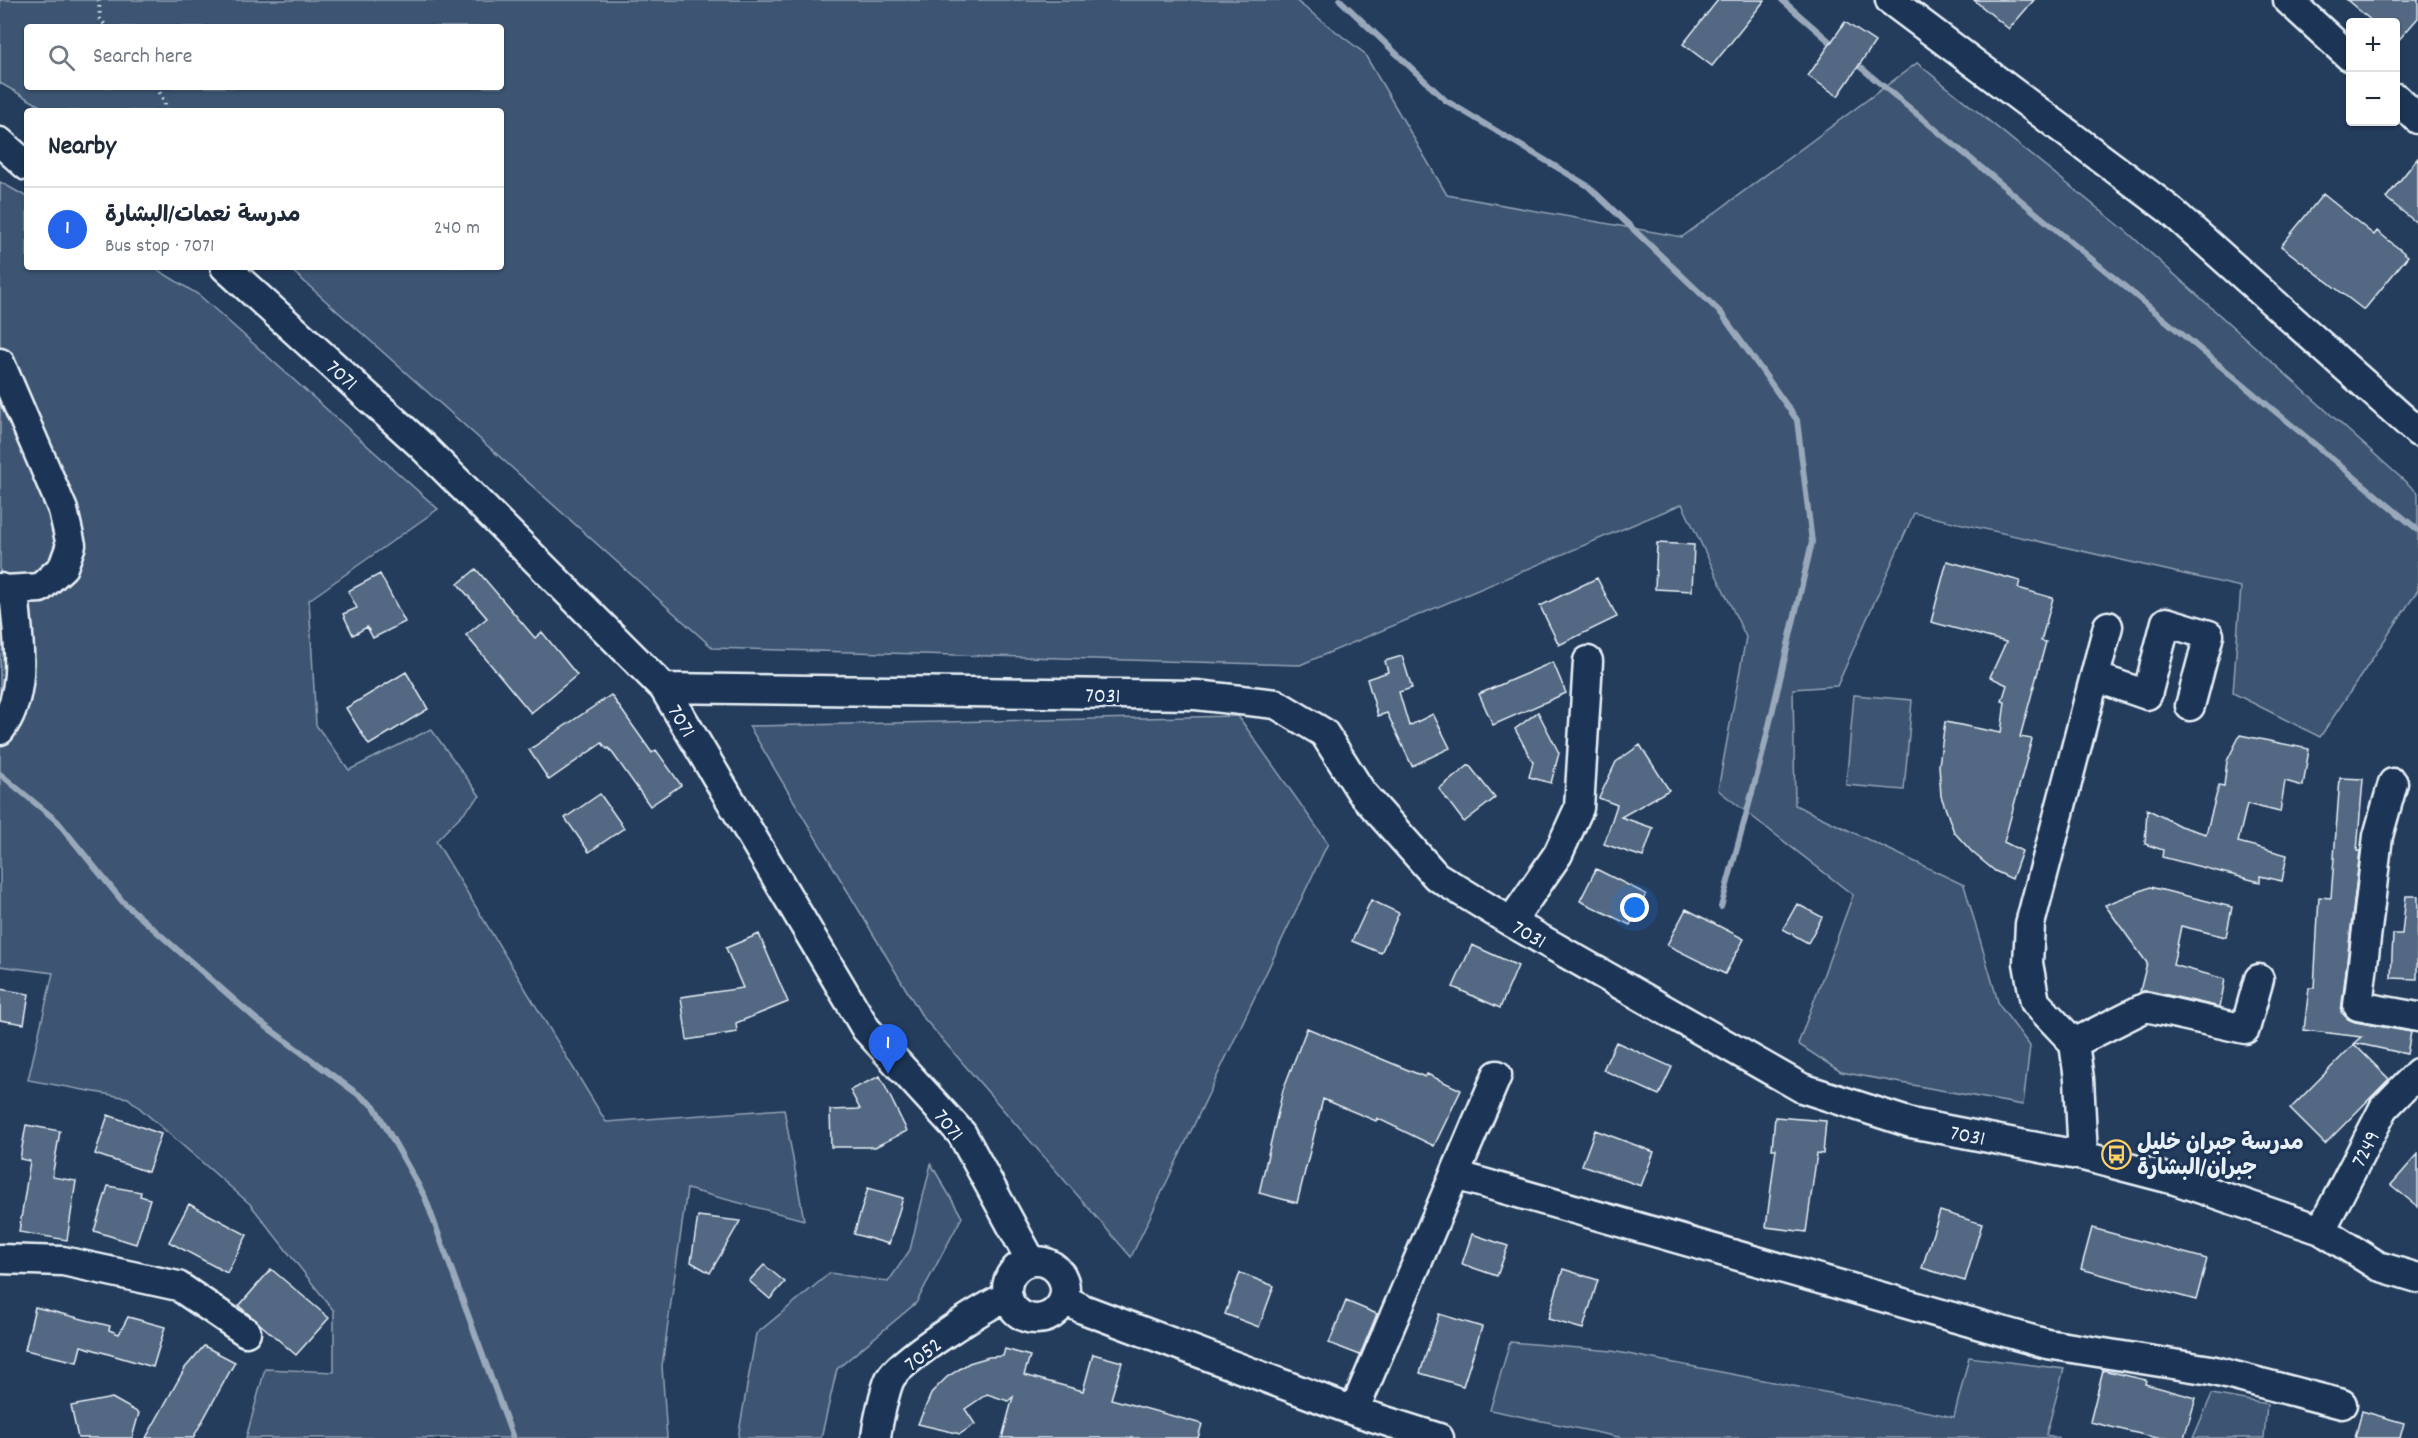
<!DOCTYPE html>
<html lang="en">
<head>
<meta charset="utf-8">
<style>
	:root { --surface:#fff; --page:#f6f6f7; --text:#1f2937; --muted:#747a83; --line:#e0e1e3; --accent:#2563eb }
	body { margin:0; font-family:Dekko,"Playpen Sans Arabic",sans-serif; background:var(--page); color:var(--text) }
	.controls { position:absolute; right:18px; top:18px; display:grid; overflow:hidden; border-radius:6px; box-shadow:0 2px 4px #0004 }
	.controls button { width:54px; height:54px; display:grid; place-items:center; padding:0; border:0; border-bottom:2px solid var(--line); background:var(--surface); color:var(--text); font:30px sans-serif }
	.you { position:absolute; left:1635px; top:908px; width:21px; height:21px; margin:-15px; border:4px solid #fff; border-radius:50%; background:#1a73e8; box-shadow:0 0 0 9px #1a73e833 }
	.badge { display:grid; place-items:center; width:39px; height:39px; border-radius:50%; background:var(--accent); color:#fff; font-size:20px; font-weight:700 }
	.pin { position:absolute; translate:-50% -50px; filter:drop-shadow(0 2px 3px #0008) }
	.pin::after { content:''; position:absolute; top:32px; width:21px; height:18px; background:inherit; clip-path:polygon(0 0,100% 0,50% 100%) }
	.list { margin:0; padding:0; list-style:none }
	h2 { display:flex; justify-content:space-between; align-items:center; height:78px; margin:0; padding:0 24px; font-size:26px }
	h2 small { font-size:20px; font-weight:400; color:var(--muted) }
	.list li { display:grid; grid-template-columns:39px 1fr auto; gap:18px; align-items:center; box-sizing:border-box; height:84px; padding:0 24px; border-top:2px solid var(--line) }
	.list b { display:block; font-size:22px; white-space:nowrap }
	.list p { margin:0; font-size:20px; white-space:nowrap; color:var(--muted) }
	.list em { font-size:20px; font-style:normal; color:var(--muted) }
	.icon { flex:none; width:33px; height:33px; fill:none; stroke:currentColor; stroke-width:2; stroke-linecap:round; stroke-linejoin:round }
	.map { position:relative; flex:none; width:2418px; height:1438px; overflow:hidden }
	.search { position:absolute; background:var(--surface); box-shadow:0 2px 4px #0004; left:24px; top:24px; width:480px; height:66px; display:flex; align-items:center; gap:15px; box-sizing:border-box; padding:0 21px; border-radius:6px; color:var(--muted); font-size:22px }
	.panel { position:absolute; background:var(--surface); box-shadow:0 2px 4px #0004; left:24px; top:108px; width:480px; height:162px; border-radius:6px }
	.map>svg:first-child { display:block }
	.green { fill:#3e5472; stroke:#93a2b5; stroke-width:1.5; fill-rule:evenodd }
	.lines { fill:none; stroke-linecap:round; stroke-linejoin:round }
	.stream { stroke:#99a8ba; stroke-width:6 }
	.building { fill:#536782; stroke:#e8f1f8; stroke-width:1.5 }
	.minor-casing { stroke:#e8f1f8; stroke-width:33 }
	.path { stroke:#e8f1f8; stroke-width:4; stroke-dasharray:1.5 4.5; stroke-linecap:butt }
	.minor { stroke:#1d3557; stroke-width:28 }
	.labels { text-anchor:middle; stroke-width:6; stroke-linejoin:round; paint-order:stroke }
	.street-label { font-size:22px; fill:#e8f1f8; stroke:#1d3557 }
	.poi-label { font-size:22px; font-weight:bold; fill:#e8f1f8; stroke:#1d3557; text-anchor:start }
</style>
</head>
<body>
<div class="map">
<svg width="2418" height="1438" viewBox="0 0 2418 1438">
	<rect width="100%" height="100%" fill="#253d5d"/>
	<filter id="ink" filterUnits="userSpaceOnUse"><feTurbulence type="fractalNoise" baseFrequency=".0167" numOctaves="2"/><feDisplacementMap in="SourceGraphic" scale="12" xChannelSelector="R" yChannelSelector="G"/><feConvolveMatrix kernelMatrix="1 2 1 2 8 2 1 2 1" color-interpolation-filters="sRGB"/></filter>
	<g filter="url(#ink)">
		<path class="green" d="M0,0h1295l69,53 83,142 235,42 235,-174 209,168 292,262v97l-98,147 -87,-44 8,-106 -327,-74 -77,173 -44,3 2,116 169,80 35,120 31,41 -7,59 -182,-33 -43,-28 55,-149 -135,-105 28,-153 -64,-133 -382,161 -587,-17 -425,-381h213v-156h-452l-49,-28zM27,27h474v60h-474z
			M0,182l27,15v70h126l46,28 239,214 -129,91 7,125 33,45 82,-41 49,67 -44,45 170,281 178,-13 20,111 -117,-31 -25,177 5,72h-421l19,-69 69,3v-61l-84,-107 -122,-106 -100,-18 25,-107 -53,-7z
			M1854,695l58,5 -8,90 -58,-5z
			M1238,716l90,127 -197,414 -209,-241 -173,-290z
			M931,1164l31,53 -46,86 -79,66 -16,69h-83l18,-104 74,-61 58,9 22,-32z
			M1510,1342l102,9 342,66 15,-60 95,12 -18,66 14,3h-437l-133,-28z
			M2212,1394l55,10 -3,34h-71z"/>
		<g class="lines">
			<path class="stream" d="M1340,0l105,100 143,86 133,127 76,107 15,122 -51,218 -40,147
				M1782,0l54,47
				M1853,61l565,469
				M0,774l57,47 66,81 133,117 118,87 51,91 88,241"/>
		</g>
		<path class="building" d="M1718,0h47l-53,66 -29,-22z
			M1974,0h60l-25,29z
			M2347,0h71v18l-22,25v-21h-23z
			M1845,22l30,20 -37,54 -30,-20z
			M2418,158v66l-32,-26z
			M2323,194l51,41 3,-4 31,25 -44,54 -83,-64z
			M1657,543l37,2 -2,46 -37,-2z
			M1947,561l73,20 -2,7 35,10 -12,43 5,1 -26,95 12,2 -28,103 18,9 -10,28 -17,-8 -23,-19 -18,-20 -13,-36 -2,-31 6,-43 56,11 4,-31 -3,-1 5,-16 -17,-8 16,-35 -75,-20z
			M476,569l59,69 7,-6 35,43 -46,38 -65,-78 21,-17 -29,-34z
			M380,574l25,48 -32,16 -6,-11 -14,8 -10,-21 14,-6 -9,-17z
			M1597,578l20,39 -58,28 -19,-39z
			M1402,656l10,32 -13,4 10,34 24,-12 17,34 -38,18 -25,-53 -9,3 -11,-37 21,-7 -3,-11z
			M1553,662l13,31 -73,32 -14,-31z
			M406,672l22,37 -59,36 -23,-37z
			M611,695l41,58 4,-3 25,35 -31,21 -41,-58 -2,1 -5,-6 -53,37 -20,-30z
			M1538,712l21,41 -8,30 -22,-6 4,-15 -18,-33z
			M2240,735l69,14 -6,37 -18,-5 -5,31 -33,-8 -9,38 49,13 -5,26 -22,-5v6l-98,-25 1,-7 -18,-6 2,-35 33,17 26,8 13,-49 5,1 3,-25z
			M1640,745l29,45 -48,27 32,11 -10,29 -39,-13 13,-39 -18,-7 17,-36z
			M1469,765l26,33 -31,24 -25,-33z
			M2340,778l23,1 -6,72h3l-19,161 7,7 7,3 56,10 -4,22 -52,-11 7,-6 -58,-7 5,-42h5l5,-91 12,1z
			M600,794l24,34 -35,24 -24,-34z
			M1596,869l50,25 -16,31 -50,-24z
			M2150,887l82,20 -6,30 -45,-11 -8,39 52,14 -5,28 -70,-16h-10l7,-28 -42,-58z
			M2406,896h12l-1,83 -26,-1 2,-44h9z
			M1371,900l28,13 -18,40 -29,-12z
			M1797,904l25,13 -14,26 -25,-14z
			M1686,909l58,30 -19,35 -58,-29z
			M759,934l29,68 -52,21 1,9 -50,8 -6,-43 62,-9 -17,-40z
			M1472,945l46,21 -18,42 -47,-21z
			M0,989l29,5 -5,30 -24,-4z
			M1307,1028l118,49 2,-3 34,16 -27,56 -57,-28 -1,3 -53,-22 -26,104 -38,-10 24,-103z
			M1616,1042l56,25 -13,28 -56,-25z
			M2354,1044l35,35 -64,65 -35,-35z
			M880,1076l27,55 -32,16h-44l-1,-37 30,-1 -10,-19z
			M108,1115l53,19 -13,38 -53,-18z
			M1775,1117l51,4 -3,33 -6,-1 -11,79 -40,-5 10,-78h-4z
			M26,1125l34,6 -8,46 24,4 -9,59 -48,-8 11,-71 -10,-2z
			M1595,1130l59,22 -13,34 -59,-21z
			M2418,1154v53l-27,-22z
			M108,1186l33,6 -1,4 10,3 -14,45 -42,-13z
			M868,1188l35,10 -14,46 -35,-10z
			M189,1204l58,31 -20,38 -58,-31z
			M1940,1211l42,13 -17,57 -43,-13z
			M698,1216l42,5 -30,52 -19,-11z
			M2092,1228l115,31 -11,41 -115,-31z
			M1472,1234l36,12 -11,30 -35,-12z
			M764,1265l21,17 -15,17 -21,-18z
			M271,1269l58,49 -33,37 -57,-49z
			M1563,1269l35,11 -15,49 -35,-10z
			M1240,1273l34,13 -15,41 -34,-13z
			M1346,1301l31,13 -17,41 -31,-12z
			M35,1307l75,19 -1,4 10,4 9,-17 37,10 -12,40 -72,-21 -4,16 -52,-12z
			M1439,1314l43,13 -19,59 -43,-13z
			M204,1346l31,16 -42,76h-47l39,-70z
			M1005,1349l25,7 -6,19 59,16 10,-37 29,8 -11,37 91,25 -4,14h-196l11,-41 -5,4 -21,-7 -22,15 10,15 -15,10 -42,-10 14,-32 15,-15 22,-14 20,-6 14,-1z
			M2103,1370l43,10 -1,4 51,14 -12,40h-27l-67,-16z
			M112,1398l27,15 -7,25h-54l-7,-32z
			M2362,1411l42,12 -4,15h-45z"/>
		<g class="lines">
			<defs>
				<path id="minor" d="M1890,0l280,210 248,222
					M2288,0l62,57
					M2396,98l22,21
					M0,142l27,24
					M225,267l197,179 242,242 202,341 96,105 69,127
					M0,363l63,147 8,35 -8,22 -23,21 -35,2 -5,-2
					M2095,677l52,18 19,-73 43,13 -19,71
					M664,688l532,7 80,9 48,29 38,60 74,83 75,46 291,166 109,35 172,33 92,24 146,50 57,36 40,12
					M0,730c30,-38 17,-95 14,-140
					M2393,783l-15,53 -20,170 60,11
					M1511,922l47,-68 21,-46 9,-147
					M2074,1043l72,-36 99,22 14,-50
					M2083,1156l-4,-77 -5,-36 -39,-41 -7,-39 2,-39 78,-298
					M1455,1175l592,169 164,26 131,34
					M2321,1230l63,-122 34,-35
					M0,1259l63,2 115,25 68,46
					M1007 1290a29 29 0 1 1 58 0a29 29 0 1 1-58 0Z
					M1064,1299l19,10 271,102 85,27
					M1354,1411l143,-336
					M876,1438c1,-12 9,-49 14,-59 10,-19 95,-73 117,-82"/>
			</defs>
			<use href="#minor" class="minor-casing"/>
			<path class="path" d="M99,0l1,19 7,8
				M157,87l11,24"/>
			<use href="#minor" class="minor"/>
		</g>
	</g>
	<defs>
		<symbol id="bus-ring" viewBox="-11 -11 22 22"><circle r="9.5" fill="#1d3557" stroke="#ffd166" stroke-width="1.5"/><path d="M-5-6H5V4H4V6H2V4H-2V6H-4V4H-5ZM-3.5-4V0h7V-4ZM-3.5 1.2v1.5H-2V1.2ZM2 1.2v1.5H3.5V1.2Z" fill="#ffd166"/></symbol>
	</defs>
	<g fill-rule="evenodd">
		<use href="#bus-ring" x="2100" y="1138" width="33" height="33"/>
	</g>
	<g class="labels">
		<g class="street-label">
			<text transform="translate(343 374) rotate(42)" y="8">7071</text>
			<text transform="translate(1103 694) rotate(1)" y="8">7031</text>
			<text transform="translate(683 720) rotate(59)" y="8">7071</text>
			<text transform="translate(1530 933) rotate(30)" y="8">7031</text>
			<text transform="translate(950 1124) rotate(51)" y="8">7071</text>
			<text transform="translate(1968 1134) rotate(11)" y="8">7031</text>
			<text transform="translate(2364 1148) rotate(-63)" y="8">7249</text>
			<text transform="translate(922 1353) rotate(-38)" y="8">7052</text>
		</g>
		<g class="poi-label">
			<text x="2137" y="1149">مدرسة جبران خليل<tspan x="2137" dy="25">جبران/البشارة</tspan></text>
		</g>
	</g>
</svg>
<div class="controls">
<button>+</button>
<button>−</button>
</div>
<div class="you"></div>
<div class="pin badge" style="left:888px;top:1074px">1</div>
<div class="search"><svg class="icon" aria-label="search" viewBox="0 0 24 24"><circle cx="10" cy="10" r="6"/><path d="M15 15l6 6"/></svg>Search here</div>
<section class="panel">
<h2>Nearby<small></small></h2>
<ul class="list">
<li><span class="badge">1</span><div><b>مدرسة نعمات/البشارة</b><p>Bus stop · 7071</p></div><em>240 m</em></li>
</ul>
</section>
</div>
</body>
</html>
